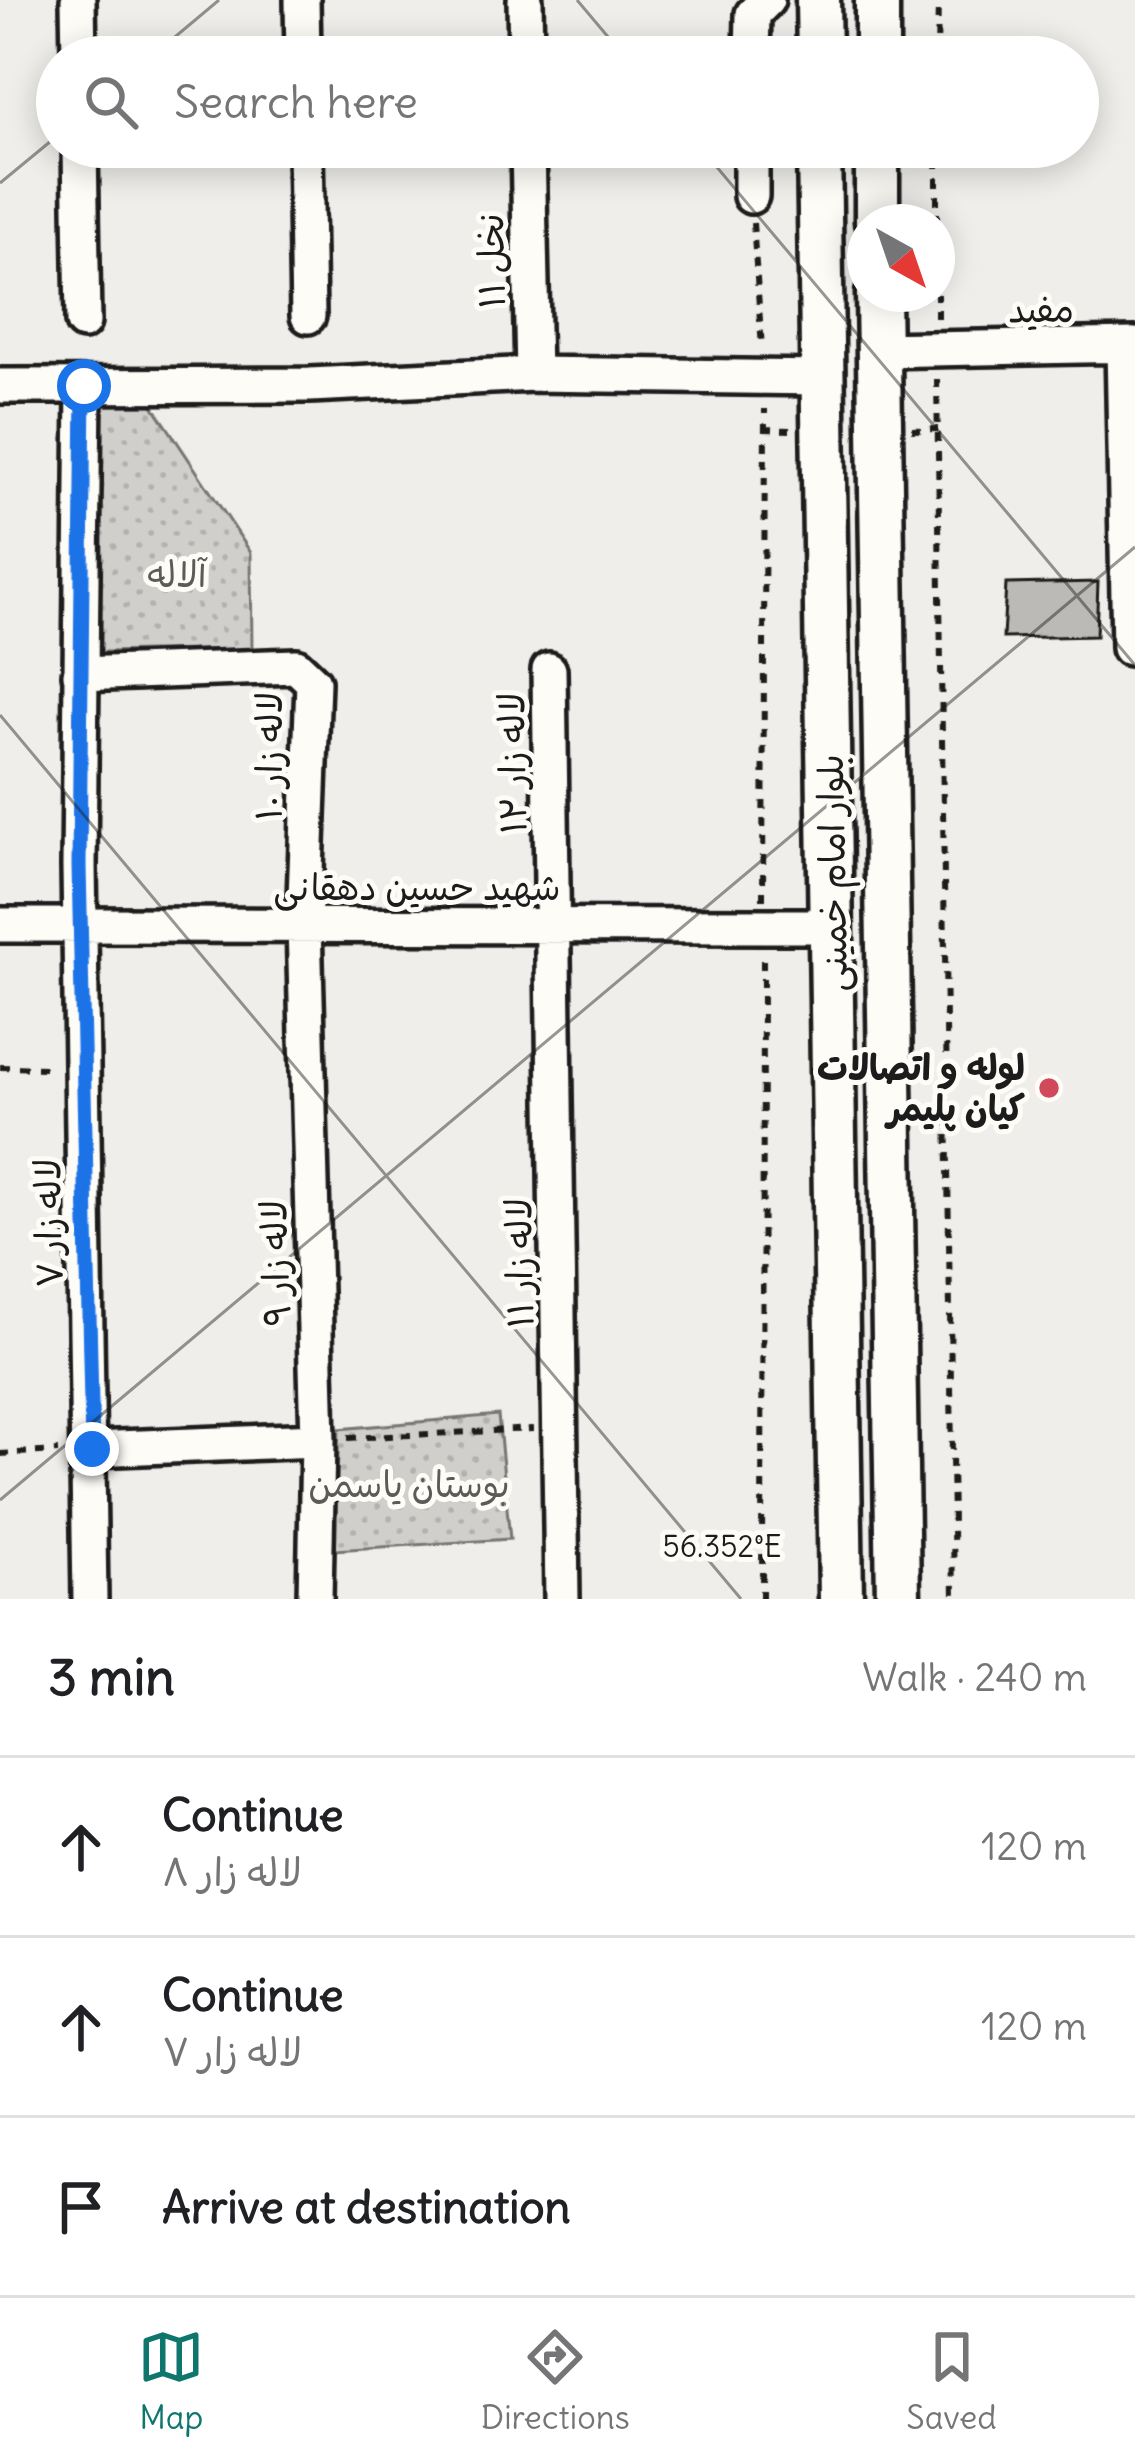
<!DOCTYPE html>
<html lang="en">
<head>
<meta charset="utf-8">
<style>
	:root { --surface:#fff; --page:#f6f6f6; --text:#202124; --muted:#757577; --line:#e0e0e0; --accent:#0f766e }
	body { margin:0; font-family:Delius,"Playpen Sans Arabic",sans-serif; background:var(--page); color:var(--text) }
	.compass { position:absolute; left:847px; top:204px; width:108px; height:108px; border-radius:50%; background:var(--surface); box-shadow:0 6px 30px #0003; rotate:140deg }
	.stop { position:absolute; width:36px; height:36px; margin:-27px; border:9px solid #1a73e8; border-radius:50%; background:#fff }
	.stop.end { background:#1a73e8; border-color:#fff; box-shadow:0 3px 12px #0008 }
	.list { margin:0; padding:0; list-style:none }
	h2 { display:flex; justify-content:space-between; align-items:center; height:156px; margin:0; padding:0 48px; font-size:51px }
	h2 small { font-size:39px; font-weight:400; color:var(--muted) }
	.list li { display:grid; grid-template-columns:78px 1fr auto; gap:36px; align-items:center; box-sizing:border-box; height:180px; padding:0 48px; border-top:3px solid var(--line) }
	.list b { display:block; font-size:45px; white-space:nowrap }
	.list p { margin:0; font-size:39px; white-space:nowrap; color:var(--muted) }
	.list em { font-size:39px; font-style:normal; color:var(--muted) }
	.icon { flex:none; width:66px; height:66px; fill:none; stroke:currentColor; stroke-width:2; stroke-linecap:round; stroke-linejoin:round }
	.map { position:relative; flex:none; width:1135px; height:1599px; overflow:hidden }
	.search { position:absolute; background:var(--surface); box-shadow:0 6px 30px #0003; left:36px; right:36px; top:36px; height:132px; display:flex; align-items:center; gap:30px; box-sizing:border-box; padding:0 42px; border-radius:66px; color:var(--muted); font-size:45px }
	.sheet { height:696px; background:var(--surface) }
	nav { display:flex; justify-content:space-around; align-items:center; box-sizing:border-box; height:168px; border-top:3px solid var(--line); background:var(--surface); font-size:33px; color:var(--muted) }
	nav a { display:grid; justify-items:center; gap:6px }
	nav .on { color:var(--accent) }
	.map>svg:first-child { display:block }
	.park { fill:url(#park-dots); stroke:#767674; stroke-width:3 }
	.building { fill:#bbbab6; stroke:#1c1c1c; stroke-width:3 }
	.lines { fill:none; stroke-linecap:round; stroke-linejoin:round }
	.minor-casing { stroke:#1c1c1c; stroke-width:42 }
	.major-casing { stroke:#1c1c1c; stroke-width:51 }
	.path { stroke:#1c1c1c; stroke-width:6; stroke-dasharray:9 9; stroke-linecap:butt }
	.minor { stroke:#fdfcf7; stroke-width:33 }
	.major { stroke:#fdfcf7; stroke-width:42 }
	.route { stroke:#1a73e8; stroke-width:15 }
	.ticks { fill:none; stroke:#1c1c1c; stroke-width:3; stroke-opacity:0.45 }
	.poi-dot { fill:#d1495b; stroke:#fdfcf7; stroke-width:4.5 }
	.labels { text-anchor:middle; stroke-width:10; stroke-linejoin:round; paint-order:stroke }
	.street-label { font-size:36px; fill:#1c1c1c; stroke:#fdfcf7 }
	.park-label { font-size:36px; fill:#5b5b5a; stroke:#fdfcf7 }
	.poi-label { font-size:36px; font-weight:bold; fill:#1c1c1c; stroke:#fdfcf7; text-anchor:end }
	.ticks-label { font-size:30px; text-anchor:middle; fill:#1c1c1c; stroke:#fdfcf7; stroke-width:10; stroke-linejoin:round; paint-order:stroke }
</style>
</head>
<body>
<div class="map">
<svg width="1135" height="1599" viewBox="0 0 1135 1599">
	<defs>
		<pattern id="park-dots" width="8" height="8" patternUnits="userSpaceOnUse" patternTransform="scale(3)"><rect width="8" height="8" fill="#d0cfcc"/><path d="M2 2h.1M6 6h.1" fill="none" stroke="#b2b1af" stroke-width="1.8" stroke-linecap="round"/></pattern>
	</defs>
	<rect width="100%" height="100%" fill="#f0eeea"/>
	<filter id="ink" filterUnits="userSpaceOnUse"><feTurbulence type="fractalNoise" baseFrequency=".00833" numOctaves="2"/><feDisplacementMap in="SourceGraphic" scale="24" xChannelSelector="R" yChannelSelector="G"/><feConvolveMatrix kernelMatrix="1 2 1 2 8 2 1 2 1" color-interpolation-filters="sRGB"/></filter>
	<g filter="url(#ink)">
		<path class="park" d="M97,396l51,2 103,155 1,96 -151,3z
			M498,1415l12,124 -176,11 5,-121z"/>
		<path class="building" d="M1098,582l-2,54 -93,2 3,-54z"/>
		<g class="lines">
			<defs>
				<path id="minor" d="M78,0l1,57
					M302,0l1,57
					M525,0l1,57
					M752,57l1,-43 14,-14
					M80,147l3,175
					M305,147l3,169
					M528,147l5,227
					M751,196v-49
					M1123,346l6,302
					M878,350l257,-5
					M0,386l310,-1 223,-11 288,4
					M84,386l-5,480 11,733
					M549,670l13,929
					M80,674l216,-8 17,16 -9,243 14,515 -3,159
					M0,925l833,1
					M92,1449l226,-9"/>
				<path id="major" d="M818,0l1,57
					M877,0v57
					M819,147l22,1452
					M877,147v75
					M878,294l20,1305"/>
			</defs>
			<use href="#minor" class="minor-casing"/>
			<use href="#major" class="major-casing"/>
			<path class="path" d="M937,57l1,-57
				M937,222v-75
				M753,223l9,125
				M937,318v-24
				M937,379l17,1220
				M764,429l26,1
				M912,430l26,-1
				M763,900l2,-491
				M0,1067l50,1
				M348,1438l185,-9
				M0,1454l58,-3
				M762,1599l1,-644"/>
			<use href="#minor" class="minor"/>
			<use href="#major" class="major"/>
		</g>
	</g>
	<g class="lines" filter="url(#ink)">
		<path class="route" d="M84,386l-5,480 13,583"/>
	</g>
	<path class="ticks" d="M577,0l48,57M151,57l68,-57M700,147l435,518M0,183l57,-47M0,715l741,884M0,1500l1135,-953"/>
	<circle class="poi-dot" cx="1049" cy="1088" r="12"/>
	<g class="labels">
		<g class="street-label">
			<text transform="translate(491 261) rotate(-91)" y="13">نخل ۱۱</text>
			<text transform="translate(1041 309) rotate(-1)" y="13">مفید</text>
			<text transform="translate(269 756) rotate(-90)" y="13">لاله زار ۱۰</text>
			<text transform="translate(512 763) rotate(-91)" y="13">لاله زار ۱۲</text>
			<text transform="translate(832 873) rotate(-91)" y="13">بلوار امام خمینی</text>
			<text x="417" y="900">شهید حسین دهقانی</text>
			<text transform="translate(48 1223) rotate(-91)" y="13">لاله زار ۷</text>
			<text transform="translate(275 1263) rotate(-92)" y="13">لاله زار ۹</text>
			<text transform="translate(519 1263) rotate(-91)" y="13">لاله زار ۱۱</text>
		</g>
		<g class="park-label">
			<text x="177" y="587">آلاله</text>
			<text x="409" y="1497">بوستان یاسمن</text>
		</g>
		<g class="poi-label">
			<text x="1025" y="1080">لوله و اتصالات<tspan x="1025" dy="41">کیان پلیمر</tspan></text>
		</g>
	</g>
	<g class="ticks-label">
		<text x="722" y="1557">56.352°E</text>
	</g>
</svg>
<svg class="compass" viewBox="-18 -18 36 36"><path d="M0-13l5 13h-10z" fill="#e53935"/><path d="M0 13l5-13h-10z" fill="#757577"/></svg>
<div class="stop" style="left:84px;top:386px"></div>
<div class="stop end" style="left:92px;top:1449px"></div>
<div class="search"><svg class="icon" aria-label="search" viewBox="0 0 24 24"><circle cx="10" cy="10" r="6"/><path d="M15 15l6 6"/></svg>Search here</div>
</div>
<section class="sheet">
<h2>3 min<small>Walk · 240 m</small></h2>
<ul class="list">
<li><svg class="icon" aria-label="ahead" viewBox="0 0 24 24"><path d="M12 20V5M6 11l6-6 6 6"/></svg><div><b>Continue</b><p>لاله زار ۸</p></div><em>120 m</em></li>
<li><svg class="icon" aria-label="ahead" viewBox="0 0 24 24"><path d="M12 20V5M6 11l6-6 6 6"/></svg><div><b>Continue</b><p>لاله زار ۷</p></div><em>120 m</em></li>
<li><svg class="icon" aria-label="arrive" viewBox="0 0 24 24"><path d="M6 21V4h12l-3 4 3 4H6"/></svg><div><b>Arrive at destination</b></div></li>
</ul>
</section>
<nav>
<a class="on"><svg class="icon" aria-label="map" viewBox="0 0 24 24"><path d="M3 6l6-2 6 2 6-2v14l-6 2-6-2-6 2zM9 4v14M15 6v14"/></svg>Map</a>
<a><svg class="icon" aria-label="directions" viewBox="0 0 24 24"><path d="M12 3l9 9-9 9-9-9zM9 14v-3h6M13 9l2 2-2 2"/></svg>Directions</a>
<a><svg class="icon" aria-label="saved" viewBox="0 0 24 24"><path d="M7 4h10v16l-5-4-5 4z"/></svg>Saved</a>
</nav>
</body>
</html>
